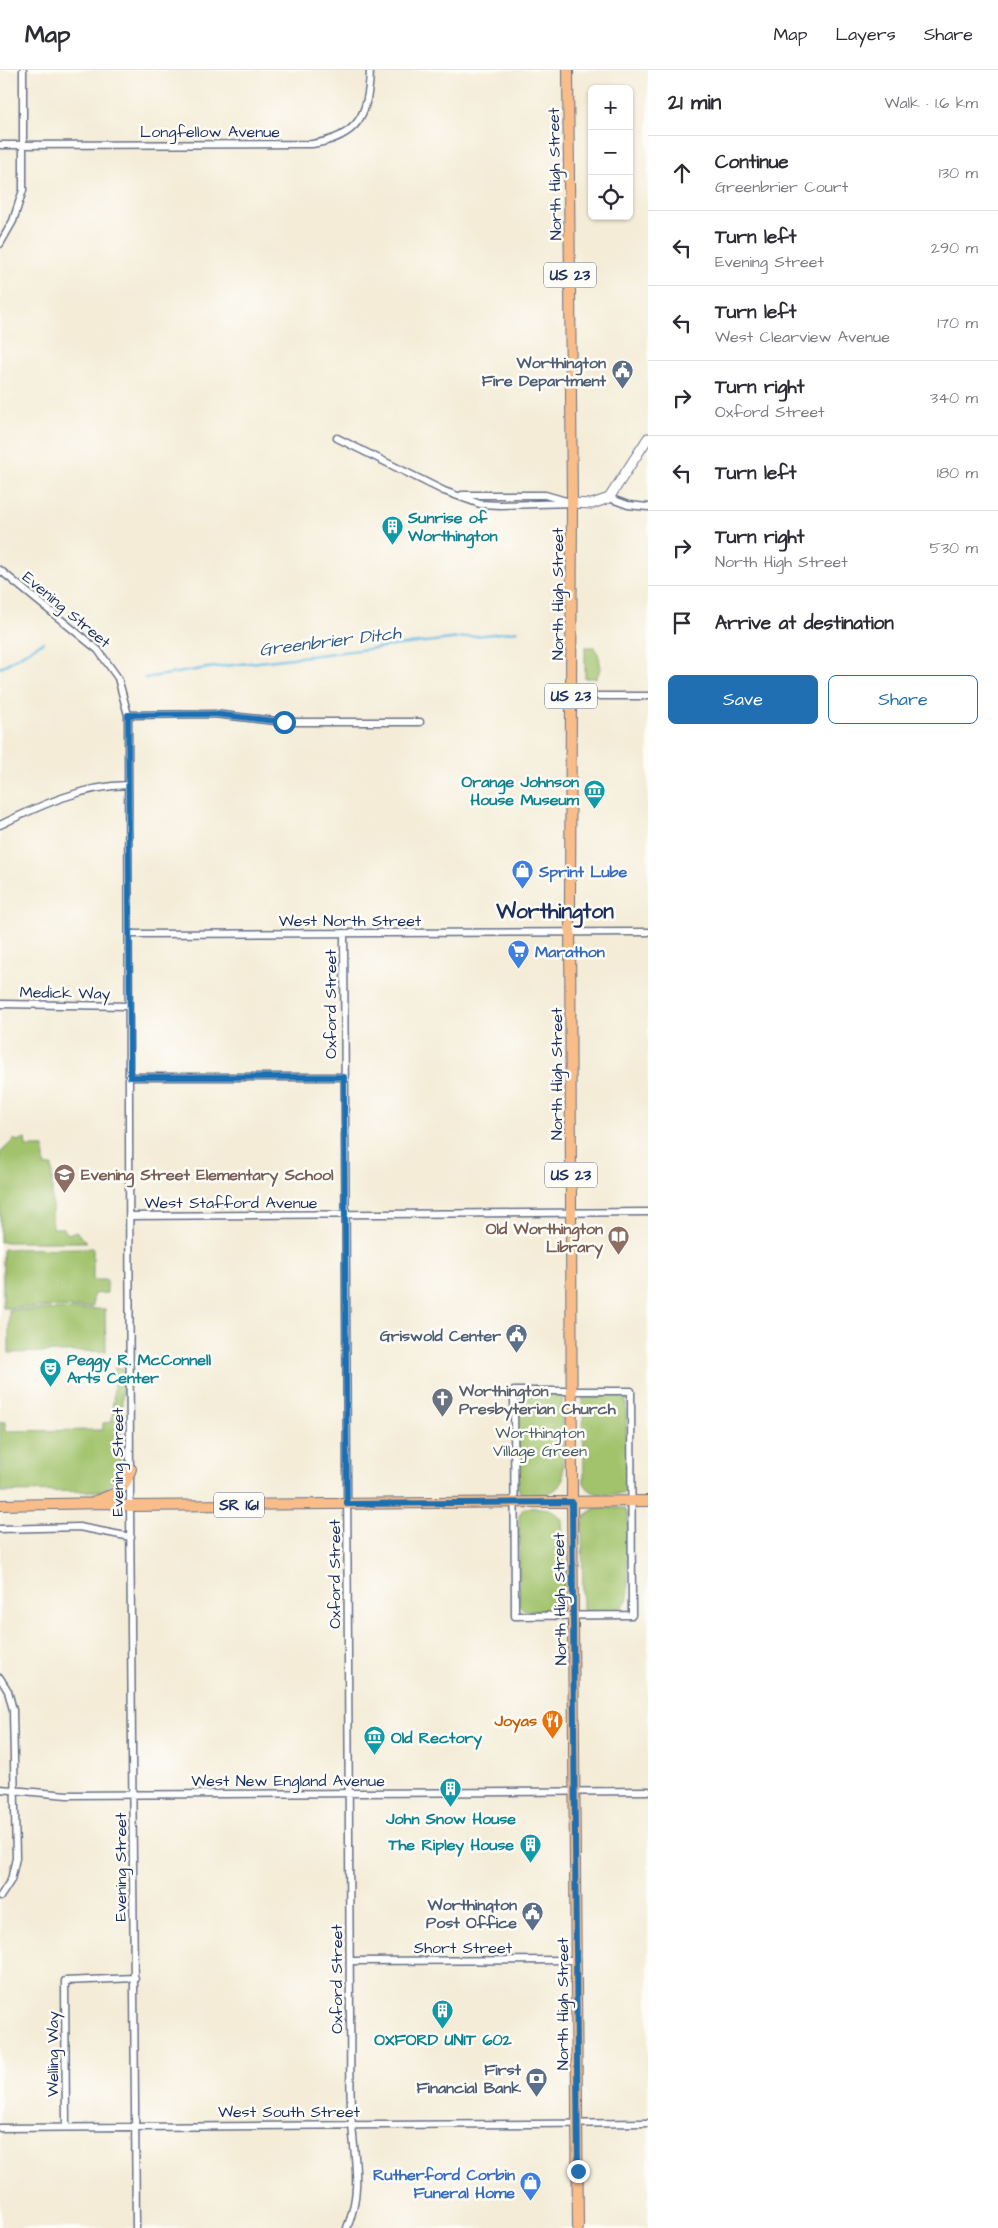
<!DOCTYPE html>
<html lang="en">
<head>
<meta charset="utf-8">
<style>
	:root { --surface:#fff; --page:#f7f7f7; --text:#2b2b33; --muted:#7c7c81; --line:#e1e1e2; --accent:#1f6fb2 }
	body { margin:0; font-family:"Architects Daughter",sans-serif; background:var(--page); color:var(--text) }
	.controls { position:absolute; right:15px; top:15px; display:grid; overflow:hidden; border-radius:8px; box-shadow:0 1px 4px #0004 }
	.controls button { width:45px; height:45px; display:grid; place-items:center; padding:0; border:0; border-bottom:1px solid var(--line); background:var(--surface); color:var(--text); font:25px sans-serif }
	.stop { position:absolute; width:15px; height:15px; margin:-11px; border:4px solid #1f6fb2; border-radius:50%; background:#fff }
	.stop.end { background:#1f6fb2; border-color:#fff; box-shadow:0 1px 5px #0008 }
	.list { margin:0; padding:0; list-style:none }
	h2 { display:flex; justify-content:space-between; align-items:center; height:65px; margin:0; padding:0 20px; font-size:21px }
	h2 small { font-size:16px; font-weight:400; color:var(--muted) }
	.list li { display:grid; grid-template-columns:32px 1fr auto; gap:15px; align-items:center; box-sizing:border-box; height:75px; padding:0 20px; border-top:1px solid var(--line) }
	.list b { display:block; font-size:19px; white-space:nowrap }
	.list p { margin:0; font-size:16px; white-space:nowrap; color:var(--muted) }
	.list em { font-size:16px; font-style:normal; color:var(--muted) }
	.actions { display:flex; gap:10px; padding:15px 20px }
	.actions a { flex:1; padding:11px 0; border:1px solid var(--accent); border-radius:8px; text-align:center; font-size:18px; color:var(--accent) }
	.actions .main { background:var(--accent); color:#fff }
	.icon { flex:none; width:28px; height:28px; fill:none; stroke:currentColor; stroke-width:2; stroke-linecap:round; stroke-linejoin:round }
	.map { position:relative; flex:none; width:648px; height:2158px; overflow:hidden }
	header { display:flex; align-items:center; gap:30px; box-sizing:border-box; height:70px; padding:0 25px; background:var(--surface); border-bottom:1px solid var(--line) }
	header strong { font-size:24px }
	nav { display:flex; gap:28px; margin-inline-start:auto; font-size:18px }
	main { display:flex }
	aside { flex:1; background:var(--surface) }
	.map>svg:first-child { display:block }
	.green { fill:#a2c36c; stroke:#5e7965 }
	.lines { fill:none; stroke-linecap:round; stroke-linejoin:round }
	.stream { stroke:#68bce4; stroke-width:2.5 }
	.minor-casing { stroke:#677188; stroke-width:9 }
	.tertiary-casing { stroke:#677188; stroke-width:11 }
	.primary-casing { stroke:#677188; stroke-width:12 }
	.minor { stroke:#fff; stroke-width:6 }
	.tertiary { stroke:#fff; stroke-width:9 }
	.primary { stroke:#f8bd89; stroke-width:10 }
	.route { stroke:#1f6fb2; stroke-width:6 }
	.labels { text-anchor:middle; stroke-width:5; stroke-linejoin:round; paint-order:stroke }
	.shield { fill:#fdfcf7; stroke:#5f6c8c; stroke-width:1 }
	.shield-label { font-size:15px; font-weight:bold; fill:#1b2f5e }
	.street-label { font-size:16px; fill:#1b2f5e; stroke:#fdfcf7 }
	.service-label { font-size:16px; font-weight:bold; fill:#4e5e75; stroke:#fdfcf7; text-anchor:end }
	.culture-label { font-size:16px; font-weight:bold; fill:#0d838f; stroke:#fdfcf7; text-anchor:start }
	.shop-label { font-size:16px; font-weight:bold; fill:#366cbe; stroke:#fdfcf7; text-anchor:start }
	.education-label { font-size:16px; font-weight:bold; fill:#785e54; stroke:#fdfcf7; text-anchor:start }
	.worship-label { font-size:16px; font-weight:bold; fill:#5b616d; stroke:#fdfcf7; text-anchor:start }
	.park-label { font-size:16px; fill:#445b62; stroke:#fdfcf7 }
	.food-label { font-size:16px; font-weight:bold; fill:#c56008; stroke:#fdfcf7; text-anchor:end }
	.water-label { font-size:18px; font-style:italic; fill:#325986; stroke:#fdfcf7 }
	.district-label { font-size:21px; font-weight:bold; fill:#1b2f5e; stroke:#fdfcf7 }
</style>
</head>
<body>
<header>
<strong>Map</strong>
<nav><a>Map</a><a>Layers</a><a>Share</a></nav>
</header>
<main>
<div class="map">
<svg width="648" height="2158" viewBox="0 0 648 2158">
	<rect width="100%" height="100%" fill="#fdfcf7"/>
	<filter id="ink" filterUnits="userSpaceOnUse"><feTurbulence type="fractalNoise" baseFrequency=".02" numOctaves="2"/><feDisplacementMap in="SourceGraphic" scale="10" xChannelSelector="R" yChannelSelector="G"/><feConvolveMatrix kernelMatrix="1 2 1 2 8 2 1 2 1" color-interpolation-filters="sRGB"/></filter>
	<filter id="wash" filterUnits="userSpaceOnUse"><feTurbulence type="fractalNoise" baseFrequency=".0096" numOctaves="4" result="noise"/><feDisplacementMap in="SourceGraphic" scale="20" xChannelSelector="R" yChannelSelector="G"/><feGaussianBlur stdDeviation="1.12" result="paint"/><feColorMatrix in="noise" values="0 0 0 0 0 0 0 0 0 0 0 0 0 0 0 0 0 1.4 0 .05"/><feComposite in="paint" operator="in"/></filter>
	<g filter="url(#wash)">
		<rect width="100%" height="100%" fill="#f4ecd7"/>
		<path class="green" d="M585,577h10c5,10 8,21 1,31h-11z
			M15,1069l2,2 8,-2 1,8h18v19h8v62h11l5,6 8,-3 11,11h-87v-89z
			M93,1178v32h14v13l-14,1v13l-90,1v-59z
			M105,1239l1,42 -97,2v-43z
			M115,1297l8,1 -3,108 -17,15 -103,1v-70h5v9l98,-1v-7l9,-1z
			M527,1324h33l2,2 1,83c-7,18 -24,15 -41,16l-4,-6 -1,-83 4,-9z
			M583,1324h40l3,4 1,88 -4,8c-15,0 -31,4 -39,-11z
			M524,1438c14,0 29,-3 38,12l4,88 -2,3h-39l-6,-6v-90z
			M596,1438h28l4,5v85c-6,16 -31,17 -45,12l-1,-85 4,-10z"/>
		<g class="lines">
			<path class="stream" d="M0,598l43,-26
				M145,608l63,-10 310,-37"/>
		</g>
	</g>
	<g filter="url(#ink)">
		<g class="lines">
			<defs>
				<path id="minor" d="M0,75l312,-1c46,-7 57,-29 58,-74
					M0,174l13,-23 10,-31v-120
					M337,368l107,53 36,13 21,1 71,-2
					M462,425h83l21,6
					M609,428l19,7 20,2
					M0,500l98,80 20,28 10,37 2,791 6,722
					M571,626h77
					M128,645l86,-1 70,8h136
					M0,755c41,-20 82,-39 128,-40
					M130,864l518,-2
					M344,864l6,1083c1,35 -1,72 2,108 3,37 10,66 -5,103
					M0,934l129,2
					M130,1007h214
					M130,1146l518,-4
					M514,1321h117l1,224 -117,1z
					M0,1459l79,-2 52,10
					M0,1608l8,13 5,19 3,148 -5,22 -11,17
					M0,1719l67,6 581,-4
					M350,1891l227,-1
					M66,2057l-1,-146 70,-3
					M0,2058l648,-5"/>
				<path id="tertiary" d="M572,433l20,1 17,-6 39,-60"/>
				<path id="primary" d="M568,0l4,433 -2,393 2,606 6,726
					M95,1431c24,-9 28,-7 36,-32
					M0,1435l107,-2 23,3 518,-5"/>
			</defs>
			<use href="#minor" class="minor-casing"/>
			<use href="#tertiary" class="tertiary-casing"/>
			<use href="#primary" class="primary-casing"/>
			<use href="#minor" class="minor"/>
			<use href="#tertiary" class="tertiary"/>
			<use href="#primary" class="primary"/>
		</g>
	</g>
	<g class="lines" filter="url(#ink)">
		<path class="route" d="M284,652l-70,-8 -86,1 2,362h214l3,427 225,-2 6,669"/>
	</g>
	<defs>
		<symbol id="civic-pin" viewBox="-11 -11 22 30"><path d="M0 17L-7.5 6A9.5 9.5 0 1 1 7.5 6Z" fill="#5c6f8a" stroke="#fdfcf7"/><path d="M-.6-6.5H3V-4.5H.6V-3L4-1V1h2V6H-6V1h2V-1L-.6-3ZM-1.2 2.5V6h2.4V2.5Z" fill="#fff"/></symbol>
		<symbol id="building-pin" viewBox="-11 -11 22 30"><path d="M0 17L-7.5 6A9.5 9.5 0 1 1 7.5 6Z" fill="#0f9aa8" stroke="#fdfcf7"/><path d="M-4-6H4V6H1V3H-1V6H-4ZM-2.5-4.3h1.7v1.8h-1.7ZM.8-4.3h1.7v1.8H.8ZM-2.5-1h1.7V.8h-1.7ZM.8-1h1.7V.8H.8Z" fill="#fff"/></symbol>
		<symbol id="museum-pin" viewBox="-11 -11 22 30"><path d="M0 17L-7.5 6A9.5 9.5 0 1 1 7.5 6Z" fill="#0f9aa8" stroke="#fdfcf7"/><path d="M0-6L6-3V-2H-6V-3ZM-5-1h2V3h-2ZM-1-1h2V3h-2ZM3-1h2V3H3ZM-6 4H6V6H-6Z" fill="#fff"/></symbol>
		<symbol id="shop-pin" viewBox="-11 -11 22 30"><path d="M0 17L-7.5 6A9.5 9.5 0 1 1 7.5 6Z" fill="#3f7fe0" stroke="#fdfcf7"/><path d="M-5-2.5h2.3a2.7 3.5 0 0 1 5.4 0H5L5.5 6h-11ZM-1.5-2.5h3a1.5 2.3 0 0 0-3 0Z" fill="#fff"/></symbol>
		<symbol id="supermarket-pin" viewBox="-11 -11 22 30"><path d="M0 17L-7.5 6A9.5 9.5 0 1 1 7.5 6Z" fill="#3f7fe0" stroke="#fdfcf7"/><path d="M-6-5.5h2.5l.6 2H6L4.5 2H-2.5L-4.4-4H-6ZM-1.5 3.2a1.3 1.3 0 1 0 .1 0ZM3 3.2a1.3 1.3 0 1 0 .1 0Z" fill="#fff"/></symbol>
		<symbol id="school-pin" viewBox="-11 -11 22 30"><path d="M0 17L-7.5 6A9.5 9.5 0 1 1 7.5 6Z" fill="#8d6e63" stroke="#fdfcf7"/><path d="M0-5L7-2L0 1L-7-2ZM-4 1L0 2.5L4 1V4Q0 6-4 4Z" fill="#fff"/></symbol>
		<symbol id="library-pin" viewBox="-11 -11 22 30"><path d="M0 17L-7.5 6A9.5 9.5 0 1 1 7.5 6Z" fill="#8d6e63" stroke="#fdfcf7"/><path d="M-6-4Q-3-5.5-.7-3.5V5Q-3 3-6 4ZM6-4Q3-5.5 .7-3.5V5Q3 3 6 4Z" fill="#fff"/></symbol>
		<symbol id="theatre-pin" viewBox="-11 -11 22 30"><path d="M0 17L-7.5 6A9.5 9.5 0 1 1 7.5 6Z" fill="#0f9aa8" stroke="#fdfcf7"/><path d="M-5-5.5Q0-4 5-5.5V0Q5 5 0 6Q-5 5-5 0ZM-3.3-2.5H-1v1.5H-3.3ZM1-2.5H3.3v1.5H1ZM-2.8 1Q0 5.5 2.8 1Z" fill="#fff"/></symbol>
		<symbol id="church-pin" viewBox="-11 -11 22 30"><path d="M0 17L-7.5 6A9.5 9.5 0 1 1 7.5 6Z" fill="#6b7280" stroke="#fdfcf7"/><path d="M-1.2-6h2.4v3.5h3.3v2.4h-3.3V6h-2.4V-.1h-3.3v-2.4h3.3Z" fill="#fff"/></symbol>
		<symbol id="restaurant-pin" viewBox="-11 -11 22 30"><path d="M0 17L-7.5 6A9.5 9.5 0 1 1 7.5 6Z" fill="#e8710a" stroke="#fdfcf7"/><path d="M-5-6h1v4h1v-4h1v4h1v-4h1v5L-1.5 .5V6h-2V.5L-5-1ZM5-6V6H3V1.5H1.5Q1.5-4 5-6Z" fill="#fff"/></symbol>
		<symbol id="bank-pin" viewBox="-11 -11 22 30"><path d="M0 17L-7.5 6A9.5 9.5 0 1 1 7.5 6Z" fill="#5c6f8a" stroke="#fdfcf7"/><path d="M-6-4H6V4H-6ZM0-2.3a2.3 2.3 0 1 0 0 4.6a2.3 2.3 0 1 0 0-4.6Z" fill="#fff"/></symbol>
	</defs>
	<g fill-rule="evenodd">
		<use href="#civic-pin" x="610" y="288" width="25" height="34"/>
		<use href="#building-pin" x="380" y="444" width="25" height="34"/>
		<use href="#museum-pin" x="582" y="708" width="25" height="34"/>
		<use href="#shop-pin" x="510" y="788" width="25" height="34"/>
		<use href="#supermarket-pin" x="506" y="868" width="25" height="34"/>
		<use href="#school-pin" x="52" y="1092" width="25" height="34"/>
		<use href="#library-pin" x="606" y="1154" width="25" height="34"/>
		<use href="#civic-pin" x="504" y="1252" width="25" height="34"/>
		<use href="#theatre-pin" x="38" y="1286" width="25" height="34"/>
		<use href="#church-pin" x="430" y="1316" width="25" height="34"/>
		<use href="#restaurant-pin" x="540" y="1638" width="25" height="34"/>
		<use href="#museum-pin" x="362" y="1654" width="25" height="34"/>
		<use href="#building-pin" x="438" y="1706" width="25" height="34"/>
		<use href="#building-pin" x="518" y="1762" width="25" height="34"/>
		<use href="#civic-pin" x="520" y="1830" width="25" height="34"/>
		<use href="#building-pin" x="430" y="1928" width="25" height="34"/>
		<use href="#bank-pin" x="524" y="1996" width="25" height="34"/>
		<use href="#shop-pin" x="518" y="2100" width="25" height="34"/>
	</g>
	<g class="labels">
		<g class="shield">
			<rect x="544" y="192.5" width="52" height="25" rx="4"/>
			<rect x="545" y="613.5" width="52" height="25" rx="4"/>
			<rect x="545" y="1092.5" width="52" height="25" rx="4"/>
			<rect x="214" y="1422.5" width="50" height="25" rx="4"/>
		</g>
		<g class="shield-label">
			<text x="570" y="210">US 23</text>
			<text x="571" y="631">US 23</text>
			<text x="571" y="1110">US 23</text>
			<text x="239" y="1440">SR 161</text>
		</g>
		<g class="street-label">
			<text x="210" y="67">Longfellow Avenue</text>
			<text transform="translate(554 104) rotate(-91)" y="6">North High Street</text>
			<text transform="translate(557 524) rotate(-90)" y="6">North High Street</text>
			<text transform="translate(67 539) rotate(40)" y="6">Evening Street</text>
			<text x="350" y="856">West North Street</text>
			<text transform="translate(65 922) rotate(1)" y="6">Medick Way</text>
			<text transform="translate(330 934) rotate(-90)" y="6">Oxford Street</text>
			<text transform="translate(556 1004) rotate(-90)" y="6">North High Street</text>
			<text x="231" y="1138">West Stafford Avenue</text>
			<text transform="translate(117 1392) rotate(-90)" y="6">Evening Street</text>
			<text transform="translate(334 1504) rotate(-90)" y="6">Oxford Street</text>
			<text transform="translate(559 1529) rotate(-91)" y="6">North High Street</text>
			<text x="288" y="1716">West New England Avenue</text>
			<text transform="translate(120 1797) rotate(-90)" y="6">Evening Street</text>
			<text x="463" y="1883">Short Street</text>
			<text transform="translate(336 1909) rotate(-90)" y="6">Oxford Street</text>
			<text transform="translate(562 1934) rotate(-90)" y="6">North High Street</text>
			<text transform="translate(52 1984) rotate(-90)" y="6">Welling Way</text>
			<text x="289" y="2047">West South Street</text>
		</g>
		<g class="service-label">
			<text x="606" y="298">Worthington<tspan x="606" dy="18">Fire Department</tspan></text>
			<text x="501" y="1271">Griswold Center</text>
			<text x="517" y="1840">Worthington<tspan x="517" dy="18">Post Office</tspan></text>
			<text x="521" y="2005">First<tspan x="521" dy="18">Financial Bank</tspan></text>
		</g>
		<g class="culture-label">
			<text x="408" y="453">Sunrise of<tspan x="408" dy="18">Worthington</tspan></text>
			<text x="579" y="717" text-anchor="end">Orange Johnson<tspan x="579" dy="18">House Museum</tspan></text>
			<text x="67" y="1295">Peggy R. McConnell<tspan x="67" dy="18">Arts Center</tspan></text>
			<text x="391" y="1673">Old Rectory</text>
			<text x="451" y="1754" text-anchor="middle">John Snow House</text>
			<text x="514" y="1780" text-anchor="end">The Ripley House</text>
			<text x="443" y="1975" text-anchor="middle">OXFORD UNIT 602</text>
		</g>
		<g class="shop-label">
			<text x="539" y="807">Sprint Lube</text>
			<text x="535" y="887">Marathon</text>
			<text x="515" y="2110" text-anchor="end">Rutherford Corbin<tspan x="515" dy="18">Funeral Home</tspan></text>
		</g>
		<g class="education-label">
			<text x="81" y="1110">Evening Street Elementary School</text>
			<text x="603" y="1164" text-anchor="end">Old Worthington<tspan x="603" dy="18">Library</tspan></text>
		</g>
		<g class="worship-label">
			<text x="459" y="1326">Worthington<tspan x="459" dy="18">Presbyterian Church</tspan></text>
		</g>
		<g class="park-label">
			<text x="540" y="1368">Worthington<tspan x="540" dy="18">Village Green</tspan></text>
		</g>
		<g class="food-label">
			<text x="537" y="1656">Joyas</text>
		</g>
		<g class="water-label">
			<text transform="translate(330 571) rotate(-7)" y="6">Greenbrier Ditch</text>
		</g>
		<g class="district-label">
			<text x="555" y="848">Worthington</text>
		</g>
	</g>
</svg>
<div class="controls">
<button>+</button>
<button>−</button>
<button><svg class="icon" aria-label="locate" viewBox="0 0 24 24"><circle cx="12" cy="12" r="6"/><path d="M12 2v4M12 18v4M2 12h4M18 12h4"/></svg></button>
</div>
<div class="stop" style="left:284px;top:652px"></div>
<div class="stop end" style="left:578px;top:2101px"></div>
</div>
<aside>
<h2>21 min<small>Walk · 1.6 km</small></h2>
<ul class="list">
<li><svg class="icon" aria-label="ahead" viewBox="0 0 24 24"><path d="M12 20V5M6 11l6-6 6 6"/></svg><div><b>Continue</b><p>Greenbrier Court</p></div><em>130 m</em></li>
<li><svg class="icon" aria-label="left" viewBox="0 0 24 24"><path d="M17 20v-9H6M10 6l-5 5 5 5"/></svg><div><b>Turn left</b><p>Evening Street</p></div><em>290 m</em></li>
<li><svg class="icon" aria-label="left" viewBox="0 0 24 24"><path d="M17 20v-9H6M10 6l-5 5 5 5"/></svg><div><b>Turn left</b><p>West Clearview Avenue</p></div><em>170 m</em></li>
<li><svg class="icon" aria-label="right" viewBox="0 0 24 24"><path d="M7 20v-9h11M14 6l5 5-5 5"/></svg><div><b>Turn right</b><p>Oxford Street</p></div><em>340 m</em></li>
<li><svg class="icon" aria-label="left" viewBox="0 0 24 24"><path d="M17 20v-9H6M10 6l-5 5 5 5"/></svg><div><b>Turn left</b></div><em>180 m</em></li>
<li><svg class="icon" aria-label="right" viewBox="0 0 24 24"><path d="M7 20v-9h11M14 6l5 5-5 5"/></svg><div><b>Turn right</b><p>North High Street</p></div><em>530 m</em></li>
<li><svg class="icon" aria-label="arrive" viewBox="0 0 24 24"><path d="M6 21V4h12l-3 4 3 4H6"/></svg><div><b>Arrive at destination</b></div></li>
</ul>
<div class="actions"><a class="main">Save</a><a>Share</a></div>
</aside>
</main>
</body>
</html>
